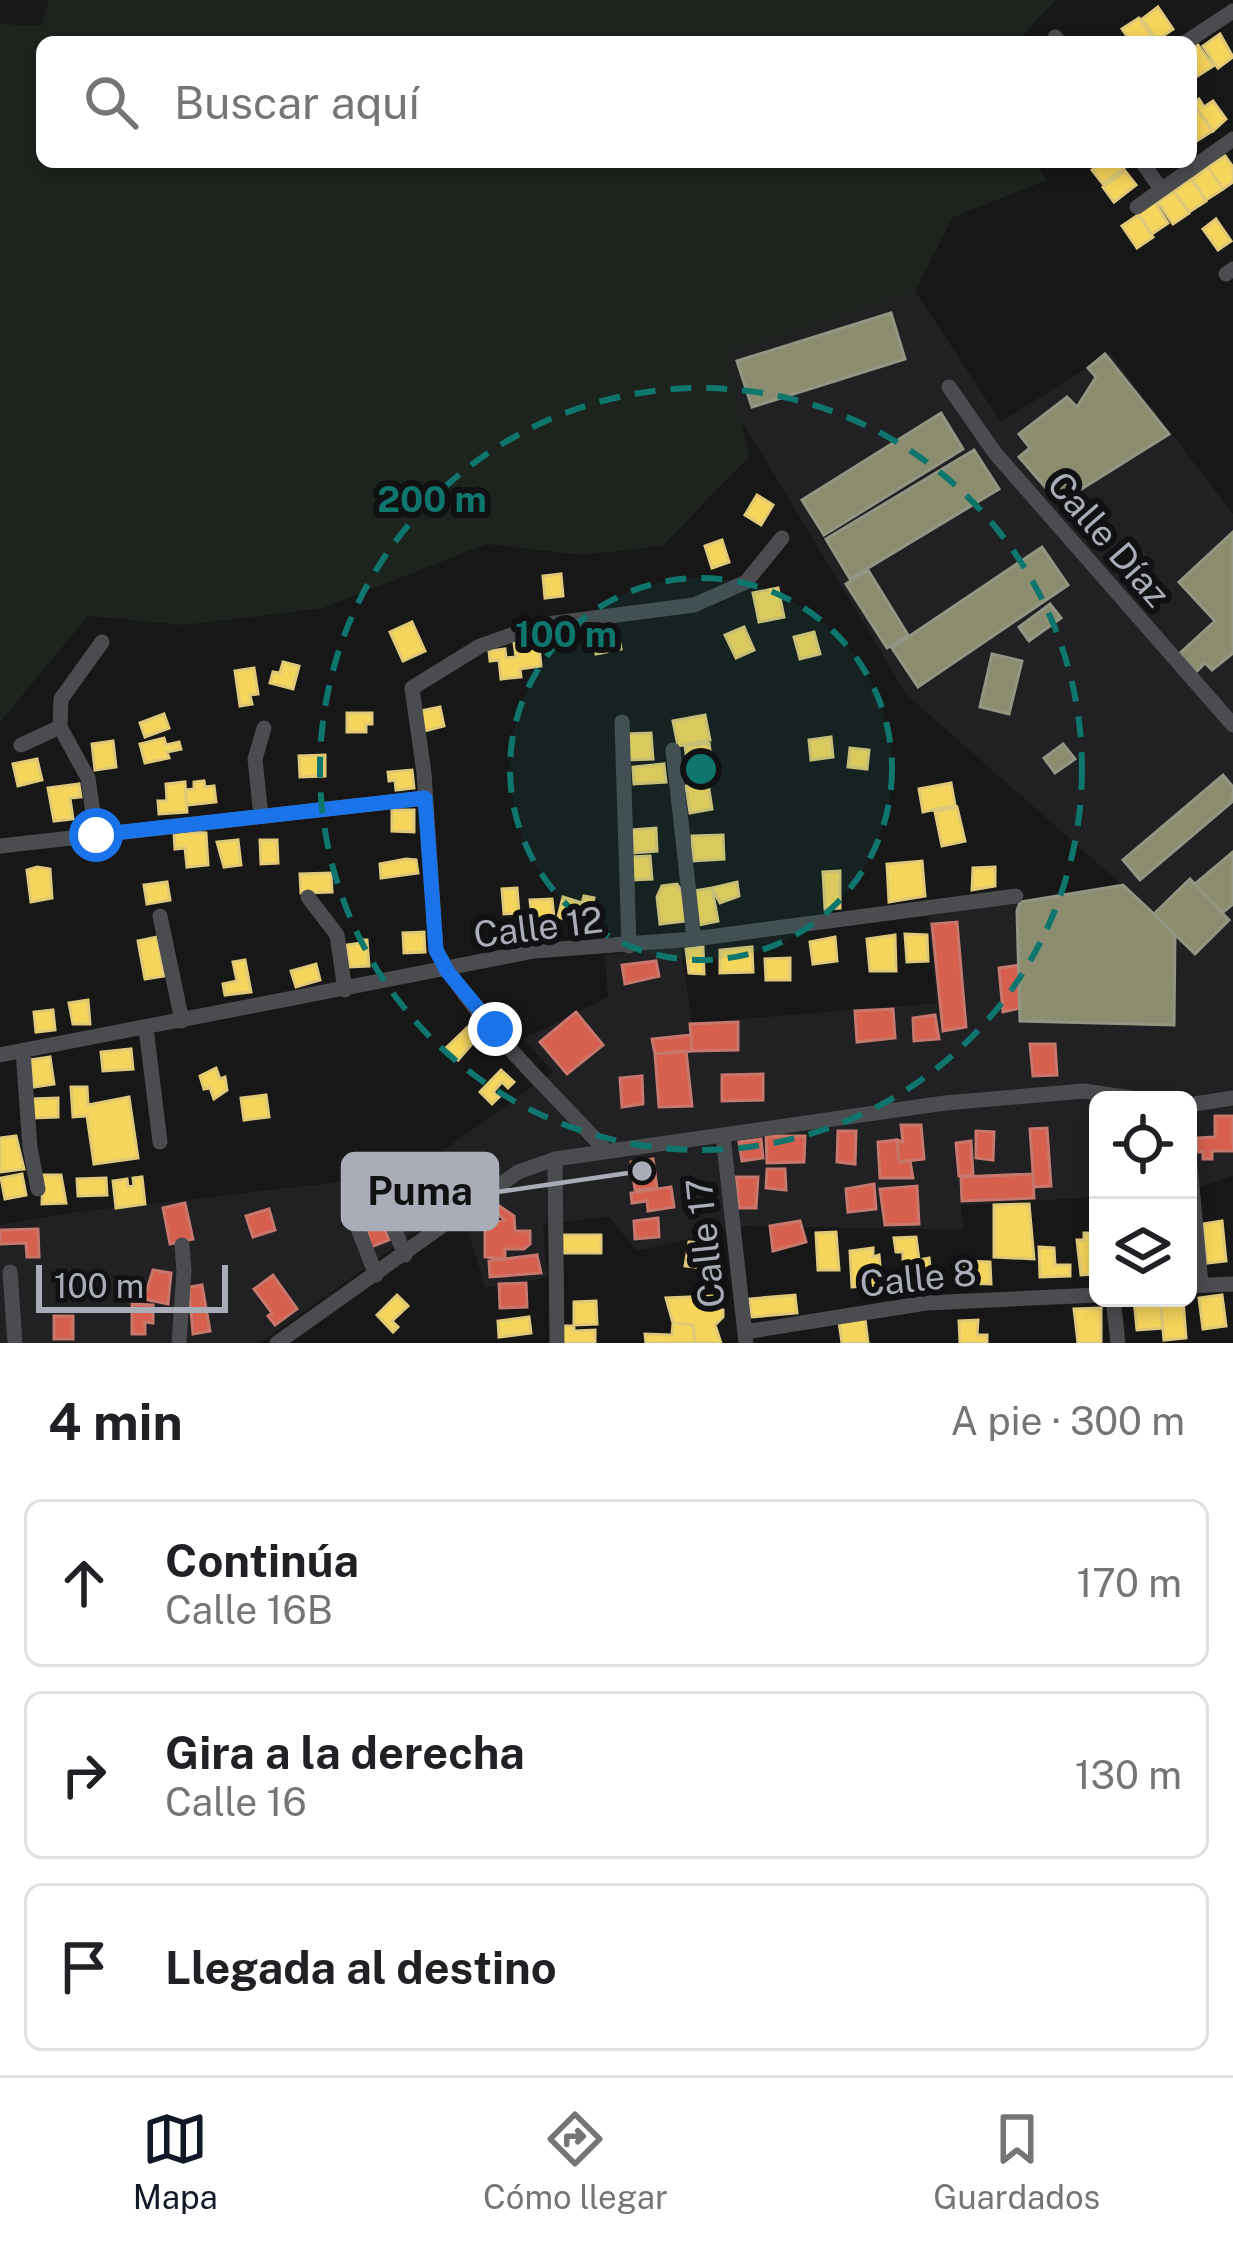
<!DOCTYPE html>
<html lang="es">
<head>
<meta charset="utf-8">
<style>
	:root { --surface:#fff; --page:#f2f2f2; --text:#202124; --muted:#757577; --line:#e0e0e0; --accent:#111827 }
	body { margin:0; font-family:"Public Sans",sans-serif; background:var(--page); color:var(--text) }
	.controls { position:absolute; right:36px; bottom:36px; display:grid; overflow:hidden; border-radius:18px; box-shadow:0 6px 18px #0003 }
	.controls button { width:108px; height:108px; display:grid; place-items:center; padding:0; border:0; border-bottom:3px solid var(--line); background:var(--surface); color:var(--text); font:60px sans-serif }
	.scale { position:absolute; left:36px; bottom:30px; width:192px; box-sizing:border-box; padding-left:12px; border:6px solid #a8adb8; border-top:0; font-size:33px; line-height:42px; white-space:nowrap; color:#a8adb8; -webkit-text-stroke:9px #111113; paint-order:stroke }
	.stop { position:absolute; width:36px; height:36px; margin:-27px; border:9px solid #1a73e8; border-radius:50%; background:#fff }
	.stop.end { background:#1a73e8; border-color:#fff; box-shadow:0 3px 12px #0008 }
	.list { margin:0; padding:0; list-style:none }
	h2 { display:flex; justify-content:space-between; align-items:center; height:156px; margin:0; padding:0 48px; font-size:51px }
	h2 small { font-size:39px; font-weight:400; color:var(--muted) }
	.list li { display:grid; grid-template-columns:78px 1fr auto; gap:36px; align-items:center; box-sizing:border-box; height:168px; margin:0 24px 24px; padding:0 24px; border:3px solid var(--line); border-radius:18px }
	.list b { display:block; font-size:45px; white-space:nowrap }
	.list p { margin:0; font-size:39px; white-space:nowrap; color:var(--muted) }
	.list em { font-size:39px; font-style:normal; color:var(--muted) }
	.icon { flex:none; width:66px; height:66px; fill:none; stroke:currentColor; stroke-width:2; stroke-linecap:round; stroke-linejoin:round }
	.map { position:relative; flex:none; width:1233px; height:1343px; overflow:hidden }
	.search { position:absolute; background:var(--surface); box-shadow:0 6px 18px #0003; left:36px; right:36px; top:36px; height:132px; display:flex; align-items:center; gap:30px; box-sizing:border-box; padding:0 42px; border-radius:18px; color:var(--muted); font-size:45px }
	.sheet { height:732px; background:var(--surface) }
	nav { display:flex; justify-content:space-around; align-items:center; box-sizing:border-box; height:168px; border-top:3px solid var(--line); background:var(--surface); font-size:33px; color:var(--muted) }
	nav a { display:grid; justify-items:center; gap:6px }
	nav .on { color:var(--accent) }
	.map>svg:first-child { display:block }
	.built { fill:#212123 }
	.green { fill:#1d241e }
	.homes { fill:#f6d55c; stroke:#dfc978; stroke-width:3 }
	.shops { fill:#d6604d; stroke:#c8776d; stroke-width:3 }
	.industry { fill:#8c8c6e; stroke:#949684; stroke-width:3 }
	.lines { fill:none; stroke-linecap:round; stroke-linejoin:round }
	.minor { stroke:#4b4c50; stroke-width:15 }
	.route { stroke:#1a73e8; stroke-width:15 }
	.ring { fill:none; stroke:#0f766e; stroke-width:6; stroke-dasharray:21 15 }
	.labels { text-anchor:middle; stroke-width:12; stroke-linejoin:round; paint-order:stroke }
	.street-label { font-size:36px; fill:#a8adb8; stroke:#111113 }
	.centre { fill:#0f766e; stroke:#111113; stroke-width:6 }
	.ring-label { font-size:36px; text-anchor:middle; font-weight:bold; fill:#0f766e; stroke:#111113; stroke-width:12; stroke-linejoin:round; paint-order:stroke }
	.leader { fill:none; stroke:#a8adb8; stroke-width:4.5 }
	.callout-dot { fill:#a8adb8; stroke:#111113; stroke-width:4.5 }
	.callout { fill:#a8adb8; stroke:#a8adb8; stroke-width:4.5 }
	.callout-label { font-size:39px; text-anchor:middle; font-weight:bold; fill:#111 }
</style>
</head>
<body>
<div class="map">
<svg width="1233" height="1343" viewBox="0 0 1233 1343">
	<rect width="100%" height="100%" fill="#171717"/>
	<path class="built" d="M915,291l86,131 109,-69 123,161v662l-45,14v-90h-90v97l-137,8 2,25 -219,-4 -107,25 -28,-34 -66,7 4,54 -62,10 -18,-60 -13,-23 -194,138h-260v-118l78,-13 332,-38 143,-102 -30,-33 85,-42 -3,-42 76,-8 11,76 245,-20 -9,-87 194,-31 -215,-190 -166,-275 -15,-68z"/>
	<path class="green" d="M49,0h1007l-40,42h-974v120h993l12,18 -94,37 -38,74 -189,61 23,105 -87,89 -81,9 -95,-11 -163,64 -140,17 -95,-9 -88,106v-698l41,2z"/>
	<path class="homes" d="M1158,7l15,22 -16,11 -15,-21z
		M1139,18l15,21 -4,3h-19l-9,-13z
		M1220,34l13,23 -15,11 -15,-22z
		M1198,45l15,21 -17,11 -5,-7v-20z
		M1199,99l5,8 9,-6 13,18 -13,12 -20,-28z
		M1191,109l3,4 4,-2 14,20 -17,11 -4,-5z
		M1225,156l8,11v15l-10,7 -15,-22z
		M1102,162h18l4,6 -21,16 -11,-14z
		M1208,167l15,22 -17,11 -14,-21z
		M1125,171l11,14 -22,17 -11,-15z
		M1191,179l15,22 -17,11 -15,-21z
		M1174,191l15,22 -16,11 -15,-22z
		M1154,201l14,22 -16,11 -15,-22z
		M1138,215l15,22 -16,11 -15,-22z
		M1216,219l15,22 -13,9 -15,-21z
		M757,495l16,10 -12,20 -16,-10z
		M722,540l7,22 -17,6 -7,-22z
		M561,574l2,22 -18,2 -2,-22z
		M778,588l6,29 -25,5 -6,-29z
		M412,622l13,29 -22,10 -13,-29z
		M744,627l10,23 -18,8 -11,-23z
		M617,629l4,20 -25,5 -4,-20z
		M814,632l6,22 -20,5 -6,-22z
		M529,642v5l10,-1 2,20 -21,3 1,8 -20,2 -2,-19 -9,1 -1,-10 16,-2 1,9 10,-1 -2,-14z
		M283,662l16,4 -6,23 -23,-6 3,-11 7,1z
		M254,668l4,26 -8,1 2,9 -12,2 -5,-35z
		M440,707l4,19 -23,6 -5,-20z
		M347,713h25v11h-6v8h-19z
		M164,714l5,14 -24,9 -5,-14z
		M705,715l5,25 -32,6 -5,-25z
		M651,733l2,26 -25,1 -1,-26z
		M831,737l2,20 -22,3 -2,-20z
		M164,738l2,7 13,-3 2,7 -14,3 2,6 -24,5 -5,-19z
		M113,741l3,26 -21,3 -3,-26z
		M709,743l3,21 -24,3 -3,-21z
		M850,748l19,2 -2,19 -19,-2z
		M325,755v21l-25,1 -1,-21z
		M37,759l5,21 -24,6 -5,-22z
		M664,764l2,18 -32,2 -1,-17z
		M412,770l2,18 -18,2 -1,-10 -6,1 -1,-9z
		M204,781l1,6 9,-1 2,16 -29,3 -2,-15 9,-1v-7z
		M185,782l2,30 -28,2 -1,-13h9l-1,-17z
		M708,783l4,26 -22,4 -4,-27z
		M951,783l4,22 -32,7 -4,-23z
		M79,784l2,13 -11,1 3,21 -19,2 -6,-33z
		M957,807l8,34 -23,5 -7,-34z
		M392,810h22v22l-22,-1z
		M656,828l1,23 -24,2 -1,-23z
		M184,832l22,1 2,32 -21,2 -2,-19 -10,1 -1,-16z
		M723,835l1,24 -31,2 -1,-25z
		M238,840l3,25 -17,2 -7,-25z
		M260,840h17l1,23 -17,1z
		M650,856l2,23 -19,1 -2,-23z
		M406,859l10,1 2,13 -37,5 -1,-14z
		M922,861l3,35 -36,6 -2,-38z
		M37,867l13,2 2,29 -21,4 -4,-32z
		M995,867v19l-23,4 1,-22z
		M840,871v37l-15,1 -2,-37z
		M331,873l1,19 -31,1 -1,-19z
		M167,882l3,18 -23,4 -3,-19z
		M737,882l2,14 -19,7 -8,-15z
		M677,884l7,11 2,26 -26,3 -3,-27 5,-11z
		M517,888l2,25 -15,1 -2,-25z
		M712,888l6,33 -19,4 -5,-34z
		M584,896l10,2 -4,14 -15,-4 -3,13 -14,-4 5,-20 19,6z
		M552,899l3,28 -22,1 -3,-28z
		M424,932l1,20 -21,1 -1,-20z
		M905,934l22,1 1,26 -21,1z
		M895,935l1,36h-26l-3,-32z
		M157,937l7,39 -19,3 -7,-38z
		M835,937l2,24 -24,3 -3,-22z
		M360,940h7l2,26 -20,1 -2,-22 14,-2z
		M703,947l1,27 -15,-1 -3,-24z
		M752,947l1,25 -33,1v-23z
		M790,958v22h-24l-1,-21z
		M245,960l6,32 -26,3 -2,-11 14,-3 -4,-19z
		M316,964l4,16 -24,7 -5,-16z
		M88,1000l2,24h-17l-4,-21z
		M53,1010l2,20 -19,2 -2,-20z
		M469,1026l9,11 -20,23 -12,-12z
		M131,1049l2,20 -30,2 -2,-19z
		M50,1057l4,27 -20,3 -4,-27z
		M216,1068l4,11 5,-2 2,13 -13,9 -4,-11 -6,1 -4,-13z
		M501,1070l13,12 -6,6 -6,-6 -9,10 6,5 -7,7 -12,-12z
		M71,1087h16l1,18 41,-8 9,61 -44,6 -7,-48 -14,1z
		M266,1095l3,22 -25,3 -3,-22z
		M58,1098v19l-25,1 -1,-19z
		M16,1136l8,33 -24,3v-34z
		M22,1174l4,21 -21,4 -4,-21z
		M43,1175h18l5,28 -24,1z
		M142,1177l3,27 -29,4 -3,-27 14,-2 1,8 6,-1 -1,-8z
		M106,1178l1,17 -29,1 -1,-17z
		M1029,1204l5,55 -40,-2v-52z
		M1222,1221l4,40 -19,2 -4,-39z
		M836,1232l3,38h-21l-2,-37z
		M1084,1233h7l2,7 5,-1v35l-17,1 -4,-35h7z
		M562,1235h39v18h-39z
		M916,1237l3,23 10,-2 2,16 -16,3 -12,-7v-18h-7l-2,-14z
		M689,1242l27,2 -2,25 -29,-3z
		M1039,1247l15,1 1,17h15v11l-30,1z
		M873,1248v9l6,-2 3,30 -30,2 -2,-36z
		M963,1261l27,1 1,22 -28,-1z
		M397,1295l11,11 -16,15 6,6 -5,5 -16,-17z
		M795,1295l2,18 -45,4 -3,-18z
		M1222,1295l4,31 -23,3 -4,-31z
		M712,1296l1,9 10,5v7l-8,8 6,18 -26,-1 -2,-17 -20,-2 -7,-25z
		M1160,1298h23l3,40 -22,2z
		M1160,1298l3,30 -26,2 -3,-30z
		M596,1301l1,23 -23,1v-23z
		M1101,1308v35h-23l-4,-34z
		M529,1317l2,16 -32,4 -1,-16z
		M865,1319l3,24h-26l-3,-21z
		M978,1320l-1,15h10v8h-27l-1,-22z
		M673,1323l20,2 2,17 -49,1 -1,-9 27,1z
		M561,1326h13v5l21,-1v13h-34z"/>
	<path class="shops" d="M957,922l9,105 -23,4 -11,-107z
		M656,961l3,15 -34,8 -3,-19z
		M1019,965l1,43 -17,4 -4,-44z
		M893,1009l2,29 -38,4 -2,-31z
		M576,1012l27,33 -36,29 -27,-32z
		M935,1015l4,24 -25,2 -1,-23z
		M738,1022v28l-46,1 -2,-27z
		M691,1035l1,16 -37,3 -3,-15z
		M1030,1044h25l2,31 -24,1z
		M686,1051l6,55 -33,1 -4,-53z
		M763,1074v26l-41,1v-26z
		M642,1076l1,28 -21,3 -2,-29z
		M1215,1116h18v35h-21v8h-9v-7h-6v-14l18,-1z
		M901,1125h20l3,34 -25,3 -2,-22 6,2z
		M1047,1128l4,58 -17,1 -4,-58z
		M838,1131h18l-1,33 -18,-2z
		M976,1131l18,1 -1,28 -17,-2z
		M766,1136h39l-1,26 -37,1z
		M761,1139l2,19 -21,3 -3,-19z
		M897,1140l2,22 11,-1 3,17h-33l-2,-36z
		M971,1141l2,34 -14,1 -3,-33z
		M653,1159l4,29 -22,2 -4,-28z
		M767,1169h18l1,21 -20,-2z
		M1033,1174l1,24 -72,3 -1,-24z
		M736,1177h22l-2,31h-17z
		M874,1184l2,25 -28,3 -2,-23z
		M917,1186l2,38 -34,1 -5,-36z
		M671,1187l3,20 -26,4 -1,-10 -15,2 -1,-10z
		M185,1203l8,36 -23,5 -7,-36z
		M498,1205l16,11 1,15h15v13l-6,5h-19v10l-20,-2v-33l19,-4 -10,-11z
		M269,1209l6,21 -22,7 -7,-21z
		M379,1216l10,24 -18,7 -6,-25z
		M658,1218l1,19 -24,2 -1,-18z
		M800,1221l6,21 -33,9 -3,-25z
		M38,1229l1,28h-12l-1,-14 -26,1v-14z
		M537,1255l4,18 -51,4 -1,-16z
		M153,1270l18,3 -3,31 -24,-5z
		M273,1275l24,34 -22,16 -7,-9 4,-3 -18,-24z
		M526,1283l1,24 -27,1 -1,-24z
		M202,1285l8,46 -17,3 -4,-47z
		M132,1304l21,1v18l-8,-1v12h-13z
		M54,1316h19v23h-19z"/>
	<path class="industry" d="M891,313l14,46 -153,48 -15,-46z
		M1105,354l64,80 -110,69 -40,-46 11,-9 -11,-14 48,-37 10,10 19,-30 -8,-9z
		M941,413l22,36 -139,86 -22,-35z
		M974,450l25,39 -149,90 -24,-40z
		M1233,532v121l-21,17 -7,-7 -9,9 -17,-18 36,-33 -36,-39z
		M1042,547l26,38 -150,102 -26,-39z
		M868,570l40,65 -21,13 -41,-64z
		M1050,604l11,14 -32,23 -10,-14z
		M992,654l30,7 -13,53 -29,-7z
		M1063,744l12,15 -20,14 -11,-15z
		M1223,775l10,12v14l-93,79 -17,-20z
		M1233,852v52l-11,9 -27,-29z
		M1190,879l39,41 -34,34 -41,-40z
		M1123,885l52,49 -1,91 -154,-4 -3,-110 3,-9z"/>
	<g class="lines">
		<path class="minor" d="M1055,37l4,5
			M1186,42l47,-31
			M1142,162l19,27
			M1137,207l96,-68
			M1226,274l7,-5
			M949,387l46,66 238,272
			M622,722l7,224
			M21,745l39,-18
			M673,750l21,189
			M261,816l-6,-57 9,-31
			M96,835l-8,-57 -28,-51 1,-28 41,-57
			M0,846l425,-48
			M308,897l29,38 8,55
			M160,916l22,105
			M146,1028l14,114
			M23,1051l7,97 8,41
			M0,1055l534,-104 160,-12 322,-43
			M1188,1105l45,-7
			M723,1136l23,207
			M1188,1143l13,141
			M606,1151c-55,-61 -131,-129 -170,-201l-12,-177 -12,-85 68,-42 60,-21 154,-20 52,-23 36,-44
			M555,1159l2,184
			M10,1272l5,71
			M376,1275l-22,-57 31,-12 20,49
			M1188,1286l45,-2
			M1113,1298l5,45
			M745,1332l181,-29 172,-8
			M179,1343l5,-72 -2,-26
			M277,1343l241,-171 37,-13 390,-56 139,-12 61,9"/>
	</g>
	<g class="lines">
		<path class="route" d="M96,835l329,-37 11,152 11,21 48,58"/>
	</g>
	<circle cx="701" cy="769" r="191" fill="#0f766e" fill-opacity=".12"/>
	<g class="ring">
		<circle cx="701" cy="769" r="191"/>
		<circle cx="701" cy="769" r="381"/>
	</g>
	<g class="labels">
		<g class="street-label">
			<text transform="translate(1109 539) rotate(49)" y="13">Calle Díaz</text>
			<text transform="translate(538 927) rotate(-7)" y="13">Calle 12</text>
			<text transform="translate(705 1243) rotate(-96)" y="13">Calle 17</text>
			<text transform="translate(918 1278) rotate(-6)" y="13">Calle 8</text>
		</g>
	</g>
	<circle cx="701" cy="769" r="18" class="centre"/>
	<g class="ring-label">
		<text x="432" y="512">200 m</text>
		<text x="566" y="647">100 m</text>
	</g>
	<path class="leader" d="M642 1171L497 1192"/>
	<circle class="callout-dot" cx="642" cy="1171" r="12"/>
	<rect class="callout" x="343" y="1154" width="154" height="75" rx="12"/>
	<g class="callout-label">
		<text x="420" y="1205">Puma</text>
	</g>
</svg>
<div class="controls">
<button><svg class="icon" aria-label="locate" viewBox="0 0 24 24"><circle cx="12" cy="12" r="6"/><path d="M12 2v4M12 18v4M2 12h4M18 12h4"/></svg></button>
<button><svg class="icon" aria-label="layers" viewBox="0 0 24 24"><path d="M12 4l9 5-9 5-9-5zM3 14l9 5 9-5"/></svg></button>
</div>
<div class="scale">100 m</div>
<div class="stop" style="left:96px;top:835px"></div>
<div class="stop end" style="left:495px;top:1029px"></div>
<div class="search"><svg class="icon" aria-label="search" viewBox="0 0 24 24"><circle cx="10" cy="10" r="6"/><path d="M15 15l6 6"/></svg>Buscar aquí</div>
</div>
<section class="sheet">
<h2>4 min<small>A pie · 300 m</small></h2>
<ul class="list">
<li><svg class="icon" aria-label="ahead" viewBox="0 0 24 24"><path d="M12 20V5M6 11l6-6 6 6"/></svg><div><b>Continúa</b><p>Calle 16B</p></div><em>170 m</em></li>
<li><svg class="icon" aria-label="right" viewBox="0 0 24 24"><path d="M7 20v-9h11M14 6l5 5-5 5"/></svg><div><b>Gira a la derecha</b><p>Calle 16</p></div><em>130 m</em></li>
<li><svg class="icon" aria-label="arrive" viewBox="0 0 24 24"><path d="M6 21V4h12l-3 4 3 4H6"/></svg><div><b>Llegada al destino</b></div></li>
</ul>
</section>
<nav>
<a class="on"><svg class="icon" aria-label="map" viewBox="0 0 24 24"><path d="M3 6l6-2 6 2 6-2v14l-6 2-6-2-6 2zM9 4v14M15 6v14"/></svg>Mapa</a>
<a><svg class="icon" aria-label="directions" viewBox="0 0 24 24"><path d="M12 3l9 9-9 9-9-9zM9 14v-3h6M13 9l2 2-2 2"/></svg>Cómo llegar</a>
<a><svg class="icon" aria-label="saved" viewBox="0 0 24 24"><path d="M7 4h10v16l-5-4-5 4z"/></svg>Guardados</a>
</nav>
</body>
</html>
